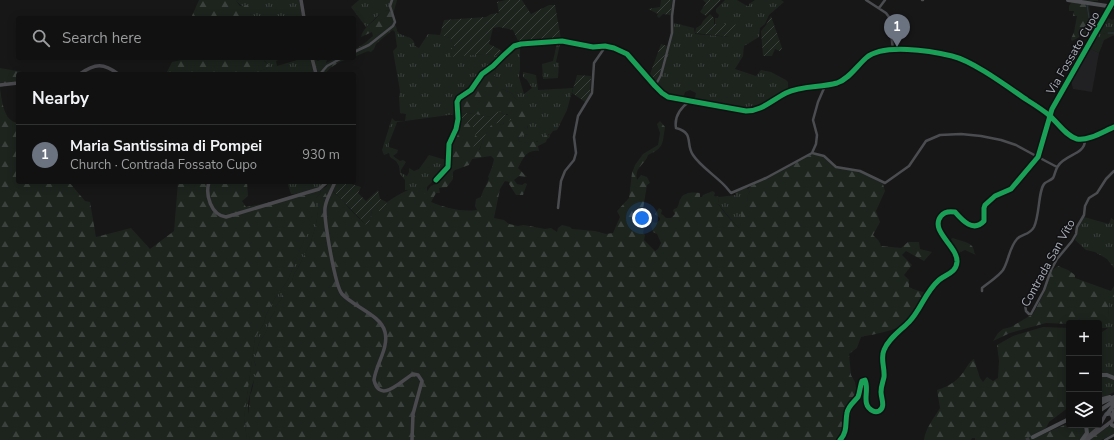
<!DOCTYPE html>
<html lang="en">
<head>
<meta charset="utf-8">
<style>
	:root { --surface:#111; --page:#1a1a1a; --text:#f1f3f6; --muted:#9c9d9f; --line:#303131; --accent:#757880 }
	body { margin:0; font-family:"Nunito Sans",sans-serif; background:var(--page); color:var(--text) }
	.controls { position:absolute; right:12px; bottom:12px; display:grid; overflow:hidden; border-radius:4px; box-shadow:0 2px 10px #0003 }
	.controls button { width:36px; height:36px; display:grid; place-items:center; padding:0; border:0; border-bottom:1px solid var(--line); background:var(--surface); color:var(--text); font:20px sans-serif }
	.you { position:absolute; left:642px; top:218px; width:14px; height:14px; margin:-10px; border:3px solid #fff; border-radius:50%; background:#1a73e8; box-shadow:0 0 0 6px #1a73e833 }
	.badge { display:grid; place-items:center; width:26px; height:26px; border-radius:50%; background:var(--accent); color:#fff; font-size:13px; font-weight:700 }
	.pin { position:absolute; translate:-50% -33px; filter:drop-shadow(0 1px 2px #0008) }
	.pin::after { content:''; position:absolute; top:21px; width:14px; height:12px; background:inherit; clip-path:polygon(0 0,100% 0,50% 100%) }
	.list { margin:0; padding:0; list-style:none }
	h2 { display:flex; justify-content:space-between; align-items:center; height:52px; margin:0; padding:0 16px; font-size:17px }
	h2 small { font-size:13px; font-weight:400; color:var(--muted) }
	.list li { display:grid; grid-template-columns:26px 1fr auto; gap:12px; align-items:center; box-sizing:border-box; height:60px; padding:0 16px; border-top:1px solid var(--line) }
	.list b { display:block; font-size:15px; white-space:nowrap }
	.list p { margin:0; font-size:13px; white-space:nowrap; color:var(--muted) }
	.list em { font-size:13px; font-style:normal; color:var(--muted) }
	.icon { flex:none; width:22px; height:22px; fill:none; stroke:currentColor; stroke-width:2; stroke-linecap:round; stroke-linejoin:round }
	.map { position:relative; flex:none; width:1114px; height:440px; overflow:hidden }
	.search { position:absolute; background:var(--surface); box-shadow:0 2px 10px #0003; left:16px; top:16px; width:340px; height:44px; display:flex; align-items:center; gap:10px; box-sizing:border-box; padding:0 14px; border-radius:4px; color:var(--muted); font-size:15px }
	.panel { position:absolute; background:var(--surface); box-shadow:0 2px 10px #0003; left:16px; top:72px; width:340px; height:112px; border-radius:4px }
	.map>svg:first-child { display:block }
	.built { fill:#212123 }
	.grass { fill:url(#grass-tufts) }
	.forest { fill:url(#forest-firs); fill-rule:evenodd }
	.garden { fill:url(#garden-furrows) }
	.lines { fill:none; stroke-linecap:round; stroke-linejoin:round }
	.stream { stroke:#2a3239; stroke-width:1 }
	.secondary-tunnel { stroke:#343537; stroke-width:3.5; stroke-dasharray:3.5 2; stroke-linecap:butt }
	.street { stroke:#4b4c50; stroke-width:2.5 }
	.secondary { stroke:#4a4a4e; stroke-width:3.5 }
	.primary { stroke:#4d4f52; stroke-width:4 }
	.primary-bridge { stroke:#4d4f52; stroke-width:4 }
	.cycleway-casing { stroke:#111113; stroke-width:8 }
	.cycleway { stroke:#1a9f57; stroke-width:5 }
	.labels { text-anchor:middle; stroke-width:3; stroke-linejoin:round; paint-order:stroke }
	.street-label { font-size:12px; fill:#a8adb8; stroke:#111113 }
</style>
</head>
<body>
<div class="map">
<svg width="1114" height="440" viewBox="0 0 1114 440">
	<defs>
		<pattern id="grass-tufts" width="24" height="20" patternUnits="userSpaceOnUse"><rect width="24" height="20" fill="#1d241e"/><path d="M3 7l-1-3M5 7V3M7 7l1-3M15 17l-1-3M17 17v-4M19 17l1-3" fill="none" stroke="#3b413d"/></pattern>
		<pattern id="forest-firs" width="22" height="20" patternUnits="userSpaceOnUse"><rect width="22" height="20" fill="#1d241e"/><path d="M5 1l3.5 6h-7zM16 11l3.5 6h-7z" fill="#3b413d"/></pattern>
		<pattern id="garden-furrows" width="10" height="10" patternUnits="userSpaceOnUse"><rect width="10" height="10" fill="#1d241e"/><path d="M-1 1l2-2M0 10L10 0M9 11l2-2" fill="none" stroke="#3b413d"/></pattern>
	</defs>
	<rect width="100%" height="100%" fill="#171717"/>
	<path class="built" d="M1074,44l12,8 3,-4 10,5 -7,39 -19,-3 -2,-9 4,-9 -4,-2 -2,-9z"/>
	<path class="grass" d="M239,0h60l3,18h-53l2,-4 -15,-13z
		M359,0h32l1,2 -2,9 -6,-1 -18,17 -15,-20z
		M725,0h12l10,6h2v-2l6,-4h26l3,2 -15,13 -4,9 -5,4 -1,9 -15,9 -1,10 -8,13 21,7 5,-6 10,2 15,8 2,2v8l-30,18 -12,2 -48,-9 -3,-3 1,-5 -6,-3 -5,2 -2,6c-11,-1 -21,-3 -26,-13l5,-10 10,-38 2,-14 20,5 1,6 35,3 5,-13h-20v-6h3l1,-3 -3,-3v-3z
		M1106,17l6,3 2,-1v12l-12,3c-3,6 -4,8 -10,7z
		M397,31c6,8 17,3 18,15l4,2 9,-14 12,1 10,3 5,10 18,7 11,-1 16,2 -7,9 -11,8 -11,15 -12,9 -2,4 -1,13 -51,7 -8,1 -1,3 -7,18v4l9,3 -1,3 -4,3 7,5 3,-1 3,2 -5,8v3l6,3 2,-4v-4l5,3 5,-2 10,-14 17,5 3,4v3l-11,12 -2,-1 -9,9v5l-2,2c-9,-8 -10,-4 -20,-4v-10l-5,-6 -1,-8 -3,-5 -6,-4 -1,-4 -5,2 -2,-5 10,-32 3,3h10l1,-7 -6,-1 -1,-16 1,-6 -7,-40 4,-4 -2,-15z
		M557,43l3,1 -4,18 3,1 -1,15 -15,1 -1,-15 11,-3z
		M520,45v24l-1,8 5,17 8,-6 -5,-8 -4,-3v-5l13,3 2,15 35,-2 -6,22 -10,20 -4,1 -3,4 -2,-1c-12,9 -16,11 -30,7 1,-6 6,-6 11,-7l-2,-5 1,-3 -8,-25 -4,-2 -5,-6 -9,-4v-9l-8,-4 4,-14 16,-15z
		M266,58h17l-7,3 1,5 27,-8h6l4,16h-53l-1,-3 8,-3 1,-3 -5,-5z
		M287,182h39l-7,7 -24,5h-4z
		M329,182h5l-3,8 -5,2 -2,3 -2,5 -3,4 -3,21 -5,16 -13,27 -4,6 -2,7 -2,3 -2,4 -6,7 -1,5 -6,7v4l-5,8 -1,6 -3,7 -7,11 -5,17 3,10 -5,16 -4,17v28l2,9h-3l-3,-22 11,-80 9,-15 2,-8 9,-17 13,-18 15,-38 13,-44 4,-4 1,-5 5,-2z
		M745,187l3,2 2,3 -2,2c0,12 -7,22 -8,34 -5,-2 -17,-19 -22,-24l1,-7 17,-2 -1,-2z
		M1084,217l25,7 2,-6 3,2v48l-7,-9 -12,-7 -9,-2 -11,-10 3,-12z
		M1114,298v94l-15,8v-66l9,-6h-9v-5h-25l6,-4h28l1,-19z"/>
	<path class="forest" d="M199,0h40l-3,1 4,5 8,-1 3,9 -2,4h-58z
		M391,0h6c-1,5 -4,12 -4,17 0,6 4,9 4,14l-2,1 -2,-2 -2,1 -15,13 -2,5 -3,3 -3,-1 -14,6v-7l11,-7 8,-7 -1,-4 -11,5c2,-10 12,-14 18,-22 2,-2 2,-5 5,-5 2,0 4,1 6,1l2,-8z
		M1073,0h25v1h-7l-2,1 1,15 7,10 -1,2h-1l-2,-3 -5,-3 -3,5 2,5 -4,2 -3,-2 -1,4 -7,4 -1,-2 3,-7 3,-16h-4l1,-5h-5v-5z
		M1114,31v4l-10,5 -5,13 -10,-5 3,-7c7,1 6,-2 10,-7z
		M186,58h80l-2,3 5,4 -1,3 -8,3 1,3h-95l6,-12 14,-3z
		M314,58h3l-1,2 2,1 6,-3 3,2 -1,3 11,-5h13c-9,3 -20,8 -25,16h-7z
		M495,65h2l-3,11 3,2 5,-1v12l9,4 5,6 7,2 8,12 -4,16 2,2v3c-5,1 -10,1 -11,7l10,2 7,-2 2,1 1,-1 -1,-2 2,-2 3,1 4,-3h4v2l-3,2 -1,3 -8,4 1,5c-13,-2 -16,8 -21,17l9,9 -8,-1 -5,4 3,4 5,1 3,-2 2,1 -4,11h-7l-7,-11v-2l-4,-1 -5,8 -6,29 10,2 5,4 9,2 6,-1 21,4 6,-1 6,4 1,-4 4,-3 8,2 2,2 23,2 11,3 7,-1 7,-16 -3,-6 12,-13 3,-25 3,-8 8,-11 15,-9 2,-12 -3,-9 3,-3 5,6c-3,17 0,20 -17,28 -3,10 -14,12 -11,25l4,-5 6,2 3,6 -3,2 -4,24h3l2,9 -2,1v4l-3,3 1,3 -1,4 2,2 -1,5 11,11 3,-2 3,-6 -4,-9 -4,-2 -2,-7 1,-3 4,1 4,-3v-2l-5,-4 4,-6 3,2 -1,4 2,1 3,3h5l4,-4 -2,-3 1,-2 3,-1c2,-3 2,-8 4,-10 3,-6 13,-6 19,-5v4h2l1,-2 10,-4 2,2 -1,3 5,1 -1,7c4,5 17,22 22,24l1,-18 2,-6 4,-2 1,-8 2,-2 -2,-3 3,-3 59,-31h8l6,3 10,9 26,4 23,13 2,7 -9,20 4,11 -7,13 6,6 2,5 20,2 7,-6h11l1,7 12,3 -8,9 -18,-10 -4,4 10,10 -8,10 5,5v7l4,2 13,4c-6,9 -11,21 -19,29 -11,9 -32,12 -46,15l-4,11 -8,6 2,21 4,7 2,12 -14,44 -2,2h-591l-4,-16c2,-6 4,-22 4,-29 4,-7 3,-17 7,-25l-2,-1 1,-3 -2,-6 5,-17 7,-11 3,-8 1,-5 5,-8v-4l6,-7 1,-5 10,-14 2,-7 4,-6 13,-27 5,-16 3,-22 7,-11v-5c17,10 26,28 42,39l4,-15 12,-1 3,-8c8,-5 25,-17 33,-13 2,2 3,3 5,5l6,-8 9,-4 -2,-3 11,-15 -3,-4c3,-13 -6,-13 10,-25l-1,-3 4,-7 9,-2 6,4 6,12 -2,2 -1,7 3,2c1,-6 8,-26 14,-27 4,0 6,2 10,2l-1,-3 5,-8h-5l-3,-2 -8,5 -25,-4 -8,1c-1,-15 1,-17 13,-23 3,-11 14,-19 23,-26zM491,156l3,3 -2,8 -4,10 1,1c-2,7 -6,11 -8,19l-5,2 -1,7 2,4c-17,2 -31,-2 -46,-8l5,-9h4l-1,-5 8,-1 6,-8v-7l2,-2 14,-5 3,-6z
		M0,68l33,6h-15v7l-18,6z
		M0,88c2,12 3,33 18,35v59h51l16,19 5,1 6,35 35,-9 19,21 24,-18 4,-49h69l1,14 -6,5 4,6 60,-12 15,-6 -1,5 -4,4 -4,22 -24,60 -13,18 -9,17 -2,8 -9,15 -11,80 3,22h-247z
		M953,238c6,3 14,3 19,8 3,4 1,6 4,9l-11,-5 -5,2 -2,4 -7,-17z
		M1058,266l10,4 7,5v3l36,13 3,-5v12l-5,2 -1,19h-28l-6,4 -5,1 -23,-1 -36,10 -17,8 5,-8 5,-4 8,-2 22,-13 11,-21 7,-22z
		M1043,327l26,1v79l-20,15 -3,6 -14,8 2,2 35,-15v2h29l-6,7 -11,8h-106v-2h-3l-1,2h-47c1,-11 10,-22 16,-32l-3,-18c13,-4 22,-10 29,-22 3,-4 3,-6 8,-9l6,19 3,4 4,-5 6,4 5,-3 1,-17 -2,-16 16,-9z
		M1107,425l7,3v6l-13,6h-12z"/>
	<path class="garden" d="M506,0h16l9,14 18,-9h6l6,34 -42,4 -6,-13 -14,-3 -6,1 -4,16 10,5 5,4 -4,3 -16,-2 -33,3v-9h4l-5,-10 -10,-3 4,-15 42,-3 5,-3 8,-1 -2,-11z
		M661,0h11l-1,15 -8,-1 -4,4 -2,-2 1,-2 -10,-5 12,-2z
		M703,0h18l-15,16 -6,-4 6,-9z
		M710,14l4,4v6h21l4,5 -5,6 -4,2 -35,-4 1,-5 5,-3 2,-4z
		M771,16l11,32 -2,3 -5,-2 -3,7h-9l-2,-25 5,-6z
		M661,44l6,2 -7,29 -5,8 -6,-6z
		M577,75l14,1 -1,19 -5,7 -13,-9z
		M497,111l6,3 8,2v4l-8,2 1,3c-4,0 -6,-2 -10,-2 -6,2 -13,22 -15,28l-2,-3 -1,4 -3,-7 7,-6 -4,-3c-3,-10 0,-6 -8,-13l-9,2v-11l8,-1 25,4z
		M337,182h8l16,5 -3,6 8,8 12,-11 2,9 7,3 -3,9h-12l-4,16 -35,-36z"/>
	<g class="lines">
		<path class="stream" d="M1087,4l2,14 4,4 3,5
			M1108,33h6"/>
		<path class="secondary-tunnel" d="M1026,440l7,-3"/>
		<path class="street" d="M866,0l20,13 3,4 4,32
			M922,0h1
			M879,8l6,-8
			M354,52l15,-7 24,-19 2,-4 -5,-16 2,-6
			M320,74l7,-8 15,-8
			M655,86l6,-11 11,-42v-17l2,-16
			M690,101c-10,7 -16,15 -14,27 19,5 9,16 17,27 7,11 24,22 33,32l5,6 35,-15 46,-25 4,-9 1,-9 -4,-15 5,-18 7,-16
			M812,153l12,3 12,11 24,4 25,12 24,-17 17,-25 14,-6 21,-1 20,2 20,4 15,5 22,12 19,10
			M436,180l12,-13 1,-23 7,-15 2,-10 -1,-17 2,-4 12,-8 11,-16 11,-8 11,-11 10,-9 7,-2 41,-3 31,6 12,-1 9,2 13,6 28,32 7,7 6,4 78,14c16,0 26,-11 40,-18 16,-8 34,-5 51,-10 12,-4 20,-17 29,-25 17,-15 65,-7 86,-2 21,5 56,31 75,44 8,5 16,10 23,16 8,7 16,20 27,23 12,2 27,-8 37,-12
			M558,208l3,-27 4,-10 9,-11 2,-7 -2,-16 4,-21 14,-23 2,-30 9,-13 -1,-4
			M982,291v-3c7,-6 16,-11 21,-18 6,-10 6,-22 14,-31 5,-6 12,-3 17,-12 6,-12 4,-38 11,-44 3,-2 6,-3 8,-5 2,-3 2,-8 5,-12 7,-12 28,-11 27,-27
			M1025,304l1,7 3,3h2l13,-24 7,-20 6,-11 15,-18 4,-7 1,-7 7,-12 1,-9 4,-8 8,-5 9,-14 8,-8
			M840,440c8,-8 5,-18 7,-27 1,-7 7,-11 11,-16 2,-5 2,-11 4,-16l3,-1c5,10 -5,25 8,31 2,1 4,1 6,0 7,-4 2,-13 2,-19 0,-6 2,-10 3,-15 1,-10 -4,-18 0,-27 5,-12 16,-19 25,-28 12,-12 16,-30 30,-42 7,-6 17,-7 18,-18 1,-16 -28,-31 -16,-46 3,-4 8,-5 14,-4 7,8 18,21 29,9v-13l1,-3 10,-9 16,-7 27,-32 14,-48 62,-109
			M1105,440l9,-5"/>
		<path class="secondary" d="M301,0l3,18
			M312,58l4,16
			M80,74c15,-11 24,-11 38,0
			M0,85l18,-2
			M209,182c-4,13 2,33 17,35l93,-28 8,-7
			M335,182c-3,8 -9,17 -10,26 -1,12 10,78 17,86 12,13 39,21 43,38 4,16 -9,32 -11,48 6,25 28,0 39,-6l5,1 4,6 -9,33 -1,26
			M1084,440l14,-12 8,-14h5l2,4 -1,3 -25,19"/>
		<path class="primary" d="M1099,375h8l7,3
			M1099,400l11,-3
			M1099,404l15,-7
			M1099,411l15,-10
			M1107,414l7,-9
			M1113,417l1,-6
			M1112,425l2,1
			M1033,437l36,-18
			M1082,440l5,-7 -1,-8"/>
		<path class="primary-bridge" d="M1068,0l46,7"/>
		<defs>
			<path id="cycleway" d="M436,180l12,-13 1,-23 7,-15 2,-10 -1,-17 2,-4 12,-8 11,-16 11,-8 11,-11 10,-9 7,-2 41,-3 31,6 12,-1 9,2 13,6 28,32 7,7 6,4 78,14c16,0 26,-11 40,-18 16,-8 34,-5 51,-10 12,-4 20,-17 29,-25 17,-15 65,-7 86,-2 21,5 56,31 75,44 8,5 16,10 23,16 8,7 16,20 27,23 12,2 27,-8 37,-12
				M840,440c8,-8 5,-18 7,-27 1,-7 7,-11 11,-16 2,-5 2,-11 4,-16l3,-1c5,10 -5,25 8,31 2,1 4,1 6,0 7,-4 2,-13 2,-19 0,-6 2,-10 3,-15 1,-10 -4,-18 0,-27 5,-12 16,-19 25,-28 12,-12 16,-30 30,-42 7,-6 17,-7 18,-18 1,-16 -28,-31 -16,-46 3,-4 8,-5 14,-4 7,8 18,21 29,9v-13l1,-3 10,-9 16,-7 27,-32 14,-48 62,-109"/>
		</defs>
		<use href="#cycleway" class="cycleway-casing"/>
		<use href="#cycleway" class="cycleway"/>
	</g>
	<g class="labels">
		<g class="street-label">
			<text transform="translate(1073 53) rotate(-60)" y="4">Via Fossato Cupo</text>
			<text transform="translate(1048 263) rotate(-61)" y="4">Contrada San Vito</text>
		</g>
	</g>
</svg>
<div class="controls">
<button>+</button>
<button>−</button>
<button><svg class="icon" aria-label="layers" viewBox="0 0 24 24"><path d="M12 4l9 5-9 5-9-5zM3 14l9 5 9-5"/></svg></button>
</div>
<div class="you"></div>
<div class="pin badge" style="left:897px;top:47px;background:#6b7280">1</div>
<div class="search"><svg class="icon" aria-label="search" viewBox="0 0 24 24"><circle cx="10" cy="10" r="6"/><path d="M15 15l6 6"/></svg>Search here</div>
<section class="panel">
<h2>Nearby<small></small></h2>
<ul class="list">
<li><span class="badge" style="background:#6b7280">1</span><div><b>Maria Santissima di Pompei</b><p>Church · Contrada Fossato Cupo</p></div><em>930 m</em></li>
</ul>
</section>
</div>
</body>
</html>
